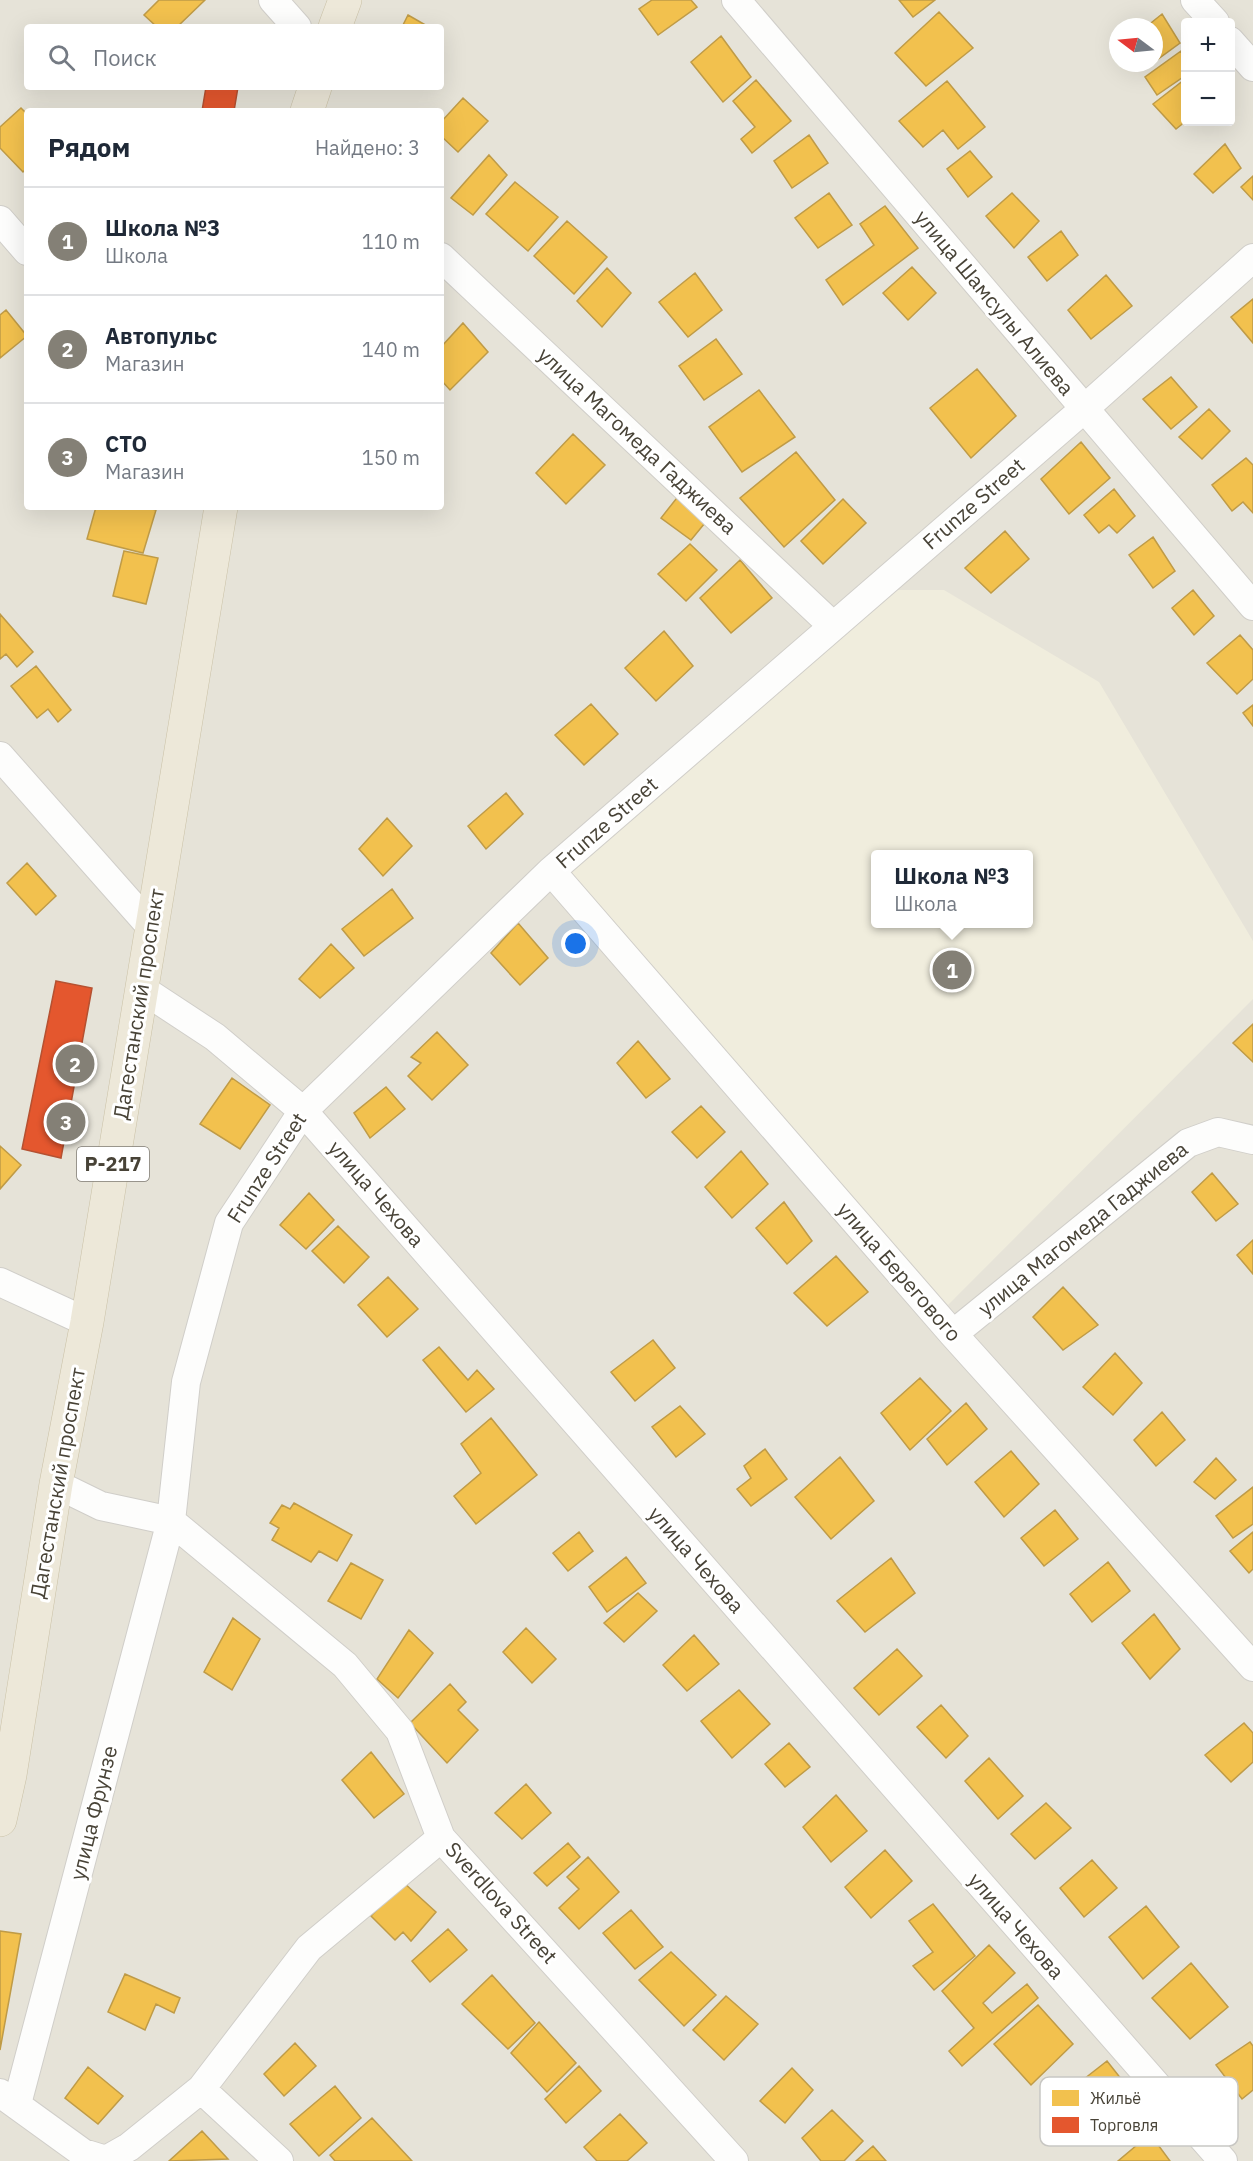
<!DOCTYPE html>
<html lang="ru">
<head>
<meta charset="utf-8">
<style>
	:root { --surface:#fff; --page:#f6f6f7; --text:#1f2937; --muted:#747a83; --line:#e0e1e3; --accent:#848076 }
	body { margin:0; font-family:"IBM Plex Sans",sans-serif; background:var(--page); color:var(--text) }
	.controls { position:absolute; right:18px; top:18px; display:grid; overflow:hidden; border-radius:6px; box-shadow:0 6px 24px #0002 }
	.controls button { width:54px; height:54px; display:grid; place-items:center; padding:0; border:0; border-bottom:2px solid var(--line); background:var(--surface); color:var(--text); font:30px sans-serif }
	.compass { position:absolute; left:1109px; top:18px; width:54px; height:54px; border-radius:50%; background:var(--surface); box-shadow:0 6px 24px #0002; rotate:286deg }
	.you { position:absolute; left:576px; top:944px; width:21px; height:21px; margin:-15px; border:4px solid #fff; border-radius:50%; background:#1a73e8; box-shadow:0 0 0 9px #1a73e833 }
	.badge { display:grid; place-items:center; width:39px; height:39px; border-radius:50%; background:var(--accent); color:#fff; font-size:20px; font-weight:700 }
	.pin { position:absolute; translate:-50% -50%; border:3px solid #fff; box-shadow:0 2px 6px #0006 }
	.popup { position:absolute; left:871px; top:850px; width:162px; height:78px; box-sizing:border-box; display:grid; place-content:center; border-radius:6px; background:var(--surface); filter:drop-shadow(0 2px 4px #0005); font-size:20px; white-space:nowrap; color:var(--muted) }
	.popup b { font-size:22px; color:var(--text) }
	.popup::after { content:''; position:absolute; left:50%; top:100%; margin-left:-12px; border:12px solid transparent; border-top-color:var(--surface) }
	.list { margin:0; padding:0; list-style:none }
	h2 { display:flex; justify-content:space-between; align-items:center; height:78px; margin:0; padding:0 24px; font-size:26px }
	h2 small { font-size:20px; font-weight:400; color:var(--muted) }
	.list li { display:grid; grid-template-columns:39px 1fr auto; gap:18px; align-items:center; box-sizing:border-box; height:108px; padding:0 24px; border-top:2px solid var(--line) }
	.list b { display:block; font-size:22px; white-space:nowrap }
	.list p { margin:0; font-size:20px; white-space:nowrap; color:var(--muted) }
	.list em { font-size:20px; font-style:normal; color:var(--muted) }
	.icon { flex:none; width:33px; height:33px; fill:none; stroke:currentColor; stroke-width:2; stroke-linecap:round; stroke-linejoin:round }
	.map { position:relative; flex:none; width:1253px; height:2161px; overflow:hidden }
	.search { position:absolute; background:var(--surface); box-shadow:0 6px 24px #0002; left:24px; top:24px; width:420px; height:66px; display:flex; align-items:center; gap:15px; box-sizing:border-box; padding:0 21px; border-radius:6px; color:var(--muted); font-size:22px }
	.panel { position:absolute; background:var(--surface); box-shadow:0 6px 24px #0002; left:24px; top:108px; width:420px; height:402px; border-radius:6px }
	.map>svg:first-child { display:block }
	.residential { fill:#e6e3d8; fill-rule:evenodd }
	.education { fill:#f0eddd; fill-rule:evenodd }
	.homes { fill:#f2c14e; stroke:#bf9b47; stroke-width:1.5 }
	.shops { fill:#e4572e; stroke:#b55131; stroke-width:1.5 }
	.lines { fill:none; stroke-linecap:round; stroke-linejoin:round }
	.minor-casing { stroke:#d0cec9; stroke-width:30 }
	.highway-casing { stroke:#cac1a6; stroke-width:34 }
	.minor { stroke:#fdfdfc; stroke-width:28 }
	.highway { stroke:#ede8d9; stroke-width:33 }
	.labels { text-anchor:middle; stroke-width:6; stroke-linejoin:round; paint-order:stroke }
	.shield { fill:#fff; stroke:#7f7b73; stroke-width:1.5 }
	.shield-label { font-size:20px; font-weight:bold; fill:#484337 }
	.street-label { font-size:21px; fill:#484337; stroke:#fff }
	.key { fill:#fff; stroke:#c8c7c3; stroke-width:1.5 }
	.key-label { font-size:16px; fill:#484337 }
</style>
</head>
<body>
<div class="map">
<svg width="1253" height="2161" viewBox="0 0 1253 2161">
	<rect width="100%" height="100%" fill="#f2f1eb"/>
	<path class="residential" d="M0,0h1253v2161h-1253zM1186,22h44v100h-44zM27,27h414v60h-414zM1118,27h36v36h-36zM27,111h414v396h-414zM876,854h152v70h-152z"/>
	<path class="education" d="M860,590h84l155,92 154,259v58l-305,306 -386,-435zM876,854h152v70h-152z"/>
	<path class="homes" d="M159,0h46l-28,27h-20l-13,-12z
		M652,0h39l6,7 -39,28 -19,-26z
		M899,0h36l-22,17z
		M939,12l34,36 -47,38 -31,-33z
		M1162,14l18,29 -26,19v-35h-8z
		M408,15l21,12h-27z
		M721,36l30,41 -28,25 -32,-40z
		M1181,51l5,7v17l-29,20 -12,-18z
		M756,80l35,41 -39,32 -11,-14 14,-12 -22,-26z
		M1184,80l2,41 -10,8 -23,-25z
		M947,81l38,46 -27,22 -15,-19 -20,17 -24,-26z
		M463,98l25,23 -30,31 -17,-16v-14z
		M21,108l6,6v54l-4,4 -23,-24v-21z
		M809,135l19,28 -36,25 -18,-27z
		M1225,144l16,24 -28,25 -19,-19z
		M970,151l22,26 -24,20 -21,-28z
		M489,155l18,20 -34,40 -22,-17z
		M1253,176v24l-12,-13z
		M515,182l43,35 -30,34 -42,-37z
		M829,193l23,32 -34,23 -23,-30z
		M1012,193l27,28 -25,27 -28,-32z
		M885,206l33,42 -75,57 -17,-25 48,-35 -14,-21z
		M567,221l40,36 -33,37 -40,-38z
		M1061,231l17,24 -31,26 -19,-24z
		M912,267l24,26 -28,27 -25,-27z
		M607,268l24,25 -29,34 -25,-26z
		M695,273l27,37 -34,27 -29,-35z
		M1106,275l26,31 -41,33 -23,-29z
		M1253,299v44l-22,-26z
		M6,310l21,26 -27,22v-43z
		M463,323l25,29 -38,38 -9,-10v-33z
		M716,339l26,35 -38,26 -25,-34z
		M977,369l39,47 -45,42 -41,-50z
		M1171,377l26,30 -26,22 -28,-30z
		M759,390l36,47 -53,35 -33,-45z
		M1209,409l21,22 -28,28 -23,-22z
		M573,434l32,31 -39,39 -30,-31z
		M1081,442l29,36 -41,36 -28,-35z
		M796,452l39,48 -51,47 -44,-49z
		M1246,458l7,7v48l-10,-11 -11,9 -20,-26z
		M1114,489l21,27 -18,17 -8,-8 -10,8 -15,-18z
		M680,494l29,24 -18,22 -30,-22z
		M843,499l23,24 -43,41 -22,-23z
		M96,507l12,2 1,-2h36l11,3 -13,43 -56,-14z
		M1005,531l24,28 -38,34 -26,-25z
		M1153,537l22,34 -22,17 -24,-33z
		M690,544l27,26 -31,31 -28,-27z
		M124,551l34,7 -12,46 -33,-8z
		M740,560l32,38 -41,35 -31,-35z
		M1193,590l21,26 -20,19 -22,-27z
		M0,614l33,38 -16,15 -11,-13 -6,5z
		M664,631l29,35 -37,35 -31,-33z
		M1240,635l13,15v29l-16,15 -30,-31z
		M36,666l35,44 -13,12 -10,-13 -11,9 -26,-32z
		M591,704l27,30 -34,31 -29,-30z
		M1253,705v21l-10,-13z
		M506,793l17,21 -37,35 -18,-23z
		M387,818l25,28 -29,30 -24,-27z
		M27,863l29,33 -20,19 -29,-32z
		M392,889l21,29 -49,38 -22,-27z
		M518,923l30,35 -28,27 -29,-32z
		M331,944l23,24 -34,30 -21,-19z
		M1253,1024v38l-20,-19z
		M437,1032l31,33 -36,35 -24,-24 13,-13 -10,-6z
		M638,1041l32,38 -24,19 -29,-35z
		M232,1078l38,27 -30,44 -40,-25z
		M386,1087l19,22 -35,29 -16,-25z
		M701,1106l24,26 -28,26 -25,-26z
		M0,1146l21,19 -21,24z
		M741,1151l27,33 -36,34 -27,-31z
		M1212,1173l26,31 -22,17 -24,-29z
		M309,1193l25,27 -28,29 -26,-24z
		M784,1202l28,39 -25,23 -31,-36z
		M338,1226l31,31 -25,26 -32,-32z
		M1253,1240v34l-16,-19z
		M836,1256l32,36 -41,34 -33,-33z
		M388,1277l30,32 -31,28 -29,-32z
		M1063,1287l35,38 -35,25 -30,-33z
		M653,1340l22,28 -40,33 -24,-29z
		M439,1347l29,33 9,-10 17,19 -28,23 -43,-52z
		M1115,1353l27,30 -29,32 -30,-28z
		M920,1378l31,33 -41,39 -29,-37z
		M966,1403l21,26 -40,36 -20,-26z
		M680,1406l25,28 -29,23 -24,-30z
		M1162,1412l23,28 -29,26 -22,-26z
		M491,1418l46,57 -61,49 -22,-28 27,-23 -20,-29z
		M765,1449l22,30 -36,27 -14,-17 14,-11 -7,-12z
		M1011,1451l28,33 -35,33 -29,-35z
		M840,1457l34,44 -43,38 -36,-42z
		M1216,1458l20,22 -21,19 -21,-17z
		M1253,1487v37l-20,14 -17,-22z
		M294,1503l58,32 -15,26 -18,-10 -8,11 -39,-22 7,-12 -9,-5 12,-18 8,4z
		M1055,1510l23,29 -34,27 -23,-28z
		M579,1532l14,19 -25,20 -15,-18z
		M1253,1532v37l-4,4 -19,-22z
		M626,1557l20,26 -39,29 -18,-25z
		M891,1558l24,35 -50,39 -28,-31z
		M1108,1562l22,29 -38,31 -22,-28z
		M351,1563l32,17 -22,39 -33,-18z
		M638,1593l19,18 -33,31 -20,-19z
		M1154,1614l26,35 -30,30 -28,-36z
		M233,1618l27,21 -28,51 -28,-18z
		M526,1628l30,31 -24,24 -29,-31z
		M409,1630l24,23 -35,45 -21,-19z
		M694,1635l25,29 -32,27 -24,-26z
		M897,1649l25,27 -43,39 -25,-27z
		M450,1684l16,18 -8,8 20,20 -31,33 -37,-40z
		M739,1690l31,34 -38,34 -31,-37z
		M941,1705l27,31 -22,22 -29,-31z
		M1244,1723l9,10v29l-22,20 -26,-27z
		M789,1743l21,24 -25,20 -20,-23z
		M371,1752l33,42 -30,24 -32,-38z
		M989,1758l34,38 -25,23 -33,-38z
		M526,1784l25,29 -29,26 -27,-26z
		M836,1795l31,36 -36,31 -28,-35z
		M1046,1803l25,25 -36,31 -24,-25z
		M568,1843l12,14 -33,29 -13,-13z
		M885,1850l27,31 -41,37 -26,-31z
		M588,1857l31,35 -40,37 -20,-21 20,-19 -12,-12z
		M1092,1860l25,28 -33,29 -24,-29z
		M403,1882l33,30 -25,29 -8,-9 -8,8 -24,-24z
		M933,1904l42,52 -41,34 -21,-24 20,-14 -24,-31z
		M1146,1906l33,41 -36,32 -34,-42z
		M631,1910l32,37 -28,22 -32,-36z
		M448,1929l19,21 -37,32 -18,-21z
		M0,1931l21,3 -21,116z
		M989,1945l26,28 -32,30 9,10 35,-29 11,14 -76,68 -13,-15 25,-23 -32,-37z
		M671,1952l45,43 -32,31 -45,-46z
		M1191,1963l37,44 -38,32 -38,-41z
		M125,1974l55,24 -6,15 -18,-9 -11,26 -37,-18z
		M492,1975l43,48 -27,26 -46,-45z
		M726,1996l32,28 -34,36 -31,-30z
		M1038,2005l35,39 -42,41 -37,-41z
		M539,2022l37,41 -29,29 -36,-39z
		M1250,2042l3,4v44l-11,9 -26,-34z
		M295,2043l21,23 -32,30 -20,-22z
		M1107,2061l30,38 -41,30 -30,-36z
		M579,2066l22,25 -35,32 -21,-24z
		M88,2067l35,29 -25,28 -33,-26z
		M792,2068l21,22 -28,33 -25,-22z
		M335,2086l26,32 -42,38 -29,-32z
		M832,2110l31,31 -19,20h-23l-19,-23z
		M620,2114l27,29 -20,18h-30l-13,-14z
		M372,2118l40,43h-77l-5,-6z
		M202,2131l26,28 -59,2z
		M1150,2134l20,27h-52z
		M873,2146l13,15h-30z"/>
	<path class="shops" d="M206,87h32l-4,24h-32z
		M56,981l36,7 -31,170 -39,-9z"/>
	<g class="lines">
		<defs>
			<path id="minor" d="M273,0l24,27
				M736,0l517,606
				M1195,0l20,22
				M1230,41l23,26
				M0,220l27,31
				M441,257l392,369
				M0,756l152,172
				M551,871l402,463 300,333
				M142,989l73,48 88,74 920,1050
				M0,1282l87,40
				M953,1334l235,-191 30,-11 35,8
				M56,1484l45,22 70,15 174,144 55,66 41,107 293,323
				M201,2089l108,-141 132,-110
				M0,2093l83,60 23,7 23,-13 72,-58 78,72
				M17,2104l154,-583 15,-139 43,-159 74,-112 248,-240 533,-462 169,-151"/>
			<path id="highway" d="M335,27l10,-27
				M307,111l8,-24
				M0,1820l10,-45 46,-291 31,-162 134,-815"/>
		</defs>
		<use href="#minor" class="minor-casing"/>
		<use href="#highway" class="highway-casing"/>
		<use href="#minor" class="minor"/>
		<use href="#highway" class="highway"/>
	</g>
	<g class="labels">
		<rect class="shield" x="77" y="1147" width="72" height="34" rx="4.5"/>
		<g class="shield-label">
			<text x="113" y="1171">Р-217</text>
		</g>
		<g class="street-label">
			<text transform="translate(994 303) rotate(50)" y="7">улица Шамсулы Алиева</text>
			<text transform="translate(637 441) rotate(43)" y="7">улица Магомеда Гаджиева</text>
			<text transform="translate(974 504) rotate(-41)" y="7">Frunze Street</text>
			<text transform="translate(607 823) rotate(-41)" y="7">Frunze Street</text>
			<text transform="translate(139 1004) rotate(-81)" y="7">Дагестанский проспект</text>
			<text transform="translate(267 1168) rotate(-57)" y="7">Frunze Street</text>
			<text transform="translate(376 1194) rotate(49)" y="7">улица Чехова</text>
			<text transform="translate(1083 1229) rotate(-39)" y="7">улица Магомеда Гаджиева</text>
			<text transform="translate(899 1272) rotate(49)" y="7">улица Берегового</text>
			<text transform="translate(58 1483) rotate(-80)" y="7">Дагестанский проспект</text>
			<text transform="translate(696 1560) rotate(49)" y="7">улица Чехова</text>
			<text transform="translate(94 1813) rotate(-76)" y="7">улица Фрунзе</text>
			<text transform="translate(501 1903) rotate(48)" y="7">Sverdlova Street</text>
			<text transform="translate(1016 1926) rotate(49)" y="7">улица Чехова</text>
		</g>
	</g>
	<rect x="1040" y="2077" width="198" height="69" rx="9" class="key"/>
	<rect x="1052" y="2090" width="27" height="16" fill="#f2c14e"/>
	<rect x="1052" y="2117" width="27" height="16" fill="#e4572e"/>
	<g class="key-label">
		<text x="1090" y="2104">Жильё</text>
		<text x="1090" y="2131">Торговля</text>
	</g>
</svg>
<div class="controls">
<button>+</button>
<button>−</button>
</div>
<svg class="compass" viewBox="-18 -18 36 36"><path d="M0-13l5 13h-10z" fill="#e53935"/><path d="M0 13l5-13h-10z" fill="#747a83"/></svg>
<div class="you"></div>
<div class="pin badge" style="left:952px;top:970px">1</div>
<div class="popup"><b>Школа №3</b>Школа</div>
<div class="pin badge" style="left:75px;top:1064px">2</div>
<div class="pin badge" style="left:66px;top:1122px">3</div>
<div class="search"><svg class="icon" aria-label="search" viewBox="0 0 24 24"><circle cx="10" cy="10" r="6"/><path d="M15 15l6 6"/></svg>Поиск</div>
<section class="panel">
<h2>Рядом<small>Найдено: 3</small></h2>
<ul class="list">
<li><span class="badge">1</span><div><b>Школа №3</b><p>Школа</p></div><em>110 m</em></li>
<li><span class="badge">2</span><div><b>Автопульс</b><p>Магазин</p></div><em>140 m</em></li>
<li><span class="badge">3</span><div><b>СТО</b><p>Магазин</p></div><em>150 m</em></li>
</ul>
</section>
</div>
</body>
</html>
